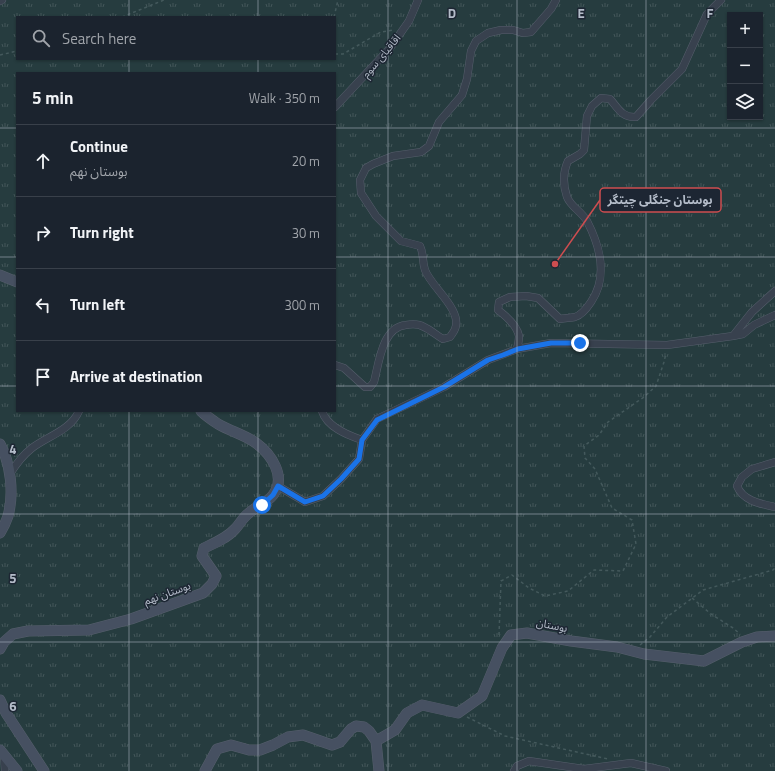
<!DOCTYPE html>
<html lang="en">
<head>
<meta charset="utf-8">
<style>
	:root { --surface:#1b232e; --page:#242b36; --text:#f1f3f6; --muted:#a0a4aa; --line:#39404a }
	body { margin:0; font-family:"Titillium Web","Noto Sans Arabic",sans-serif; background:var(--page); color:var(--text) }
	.controls { position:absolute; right:12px; top:12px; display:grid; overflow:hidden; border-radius:0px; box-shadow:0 1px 3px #0004 }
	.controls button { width:36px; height:36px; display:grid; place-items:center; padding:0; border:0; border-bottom:1px solid var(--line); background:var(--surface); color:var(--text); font:20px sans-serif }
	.stop { position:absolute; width:12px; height:12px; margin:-9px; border:3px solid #1a73e8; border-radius:50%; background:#fff }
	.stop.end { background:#1a73e8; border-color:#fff; box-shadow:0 1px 4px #0008 }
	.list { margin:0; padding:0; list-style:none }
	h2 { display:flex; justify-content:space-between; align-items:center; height:52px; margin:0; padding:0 16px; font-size:17px }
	h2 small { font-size:13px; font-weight:400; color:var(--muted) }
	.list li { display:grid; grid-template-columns:26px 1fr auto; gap:12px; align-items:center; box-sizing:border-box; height:72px; padding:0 16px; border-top:1px solid var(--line) }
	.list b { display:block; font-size:15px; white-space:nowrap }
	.list p { margin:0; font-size:13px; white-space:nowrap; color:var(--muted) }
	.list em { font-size:13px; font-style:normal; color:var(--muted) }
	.icon { flex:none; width:22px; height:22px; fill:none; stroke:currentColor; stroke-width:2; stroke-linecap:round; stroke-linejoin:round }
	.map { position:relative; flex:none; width:775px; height:771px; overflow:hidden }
	.search { position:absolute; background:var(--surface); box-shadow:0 1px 3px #0004; left:16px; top:16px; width:320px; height:44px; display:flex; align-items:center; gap:10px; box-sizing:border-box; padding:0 14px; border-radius:0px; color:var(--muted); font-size:15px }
	.panel { position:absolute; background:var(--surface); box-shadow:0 1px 3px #0004; left:16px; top:72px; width:320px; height:340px; border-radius:0px }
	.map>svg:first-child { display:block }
	.park { fill:url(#park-tufts); fill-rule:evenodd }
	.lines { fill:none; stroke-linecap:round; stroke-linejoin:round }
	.street-casing { stroke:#565f6c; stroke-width:8 }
	.secondary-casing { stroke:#565f6c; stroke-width:11 }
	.path { stroke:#44595c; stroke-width:1.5; stroke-dasharray:3 3; stroke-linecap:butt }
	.street { stroke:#38414e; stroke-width:7 }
	.secondary { stroke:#465061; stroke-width:10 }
	.route { stroke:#1a73e8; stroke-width:5 }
	.grid { fill:none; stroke:#b4bcc9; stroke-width:1; stroke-opacity:0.55 }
	.labels { text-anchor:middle; stroke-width:3; stroke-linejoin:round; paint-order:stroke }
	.street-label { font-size:11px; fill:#b4bcc9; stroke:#1d2633 }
	.grid-label { font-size:13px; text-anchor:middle; font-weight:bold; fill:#b4bcc9; stroke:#1d2633; stroke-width:3; stroke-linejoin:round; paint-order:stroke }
	.leader { fill:none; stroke:#ce4d50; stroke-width:1.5 }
	.callout-dot { fill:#ce4d50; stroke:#1d2633; stroke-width:1.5 }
	.callout { fill:#1d2633; stroke:#ce4d50; stroke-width:1.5 }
	.callout-label { font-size:12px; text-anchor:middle; font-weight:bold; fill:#b4bcc9 }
</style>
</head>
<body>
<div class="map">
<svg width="775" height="771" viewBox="0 0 775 771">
	<defs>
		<pattern id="park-tufts" width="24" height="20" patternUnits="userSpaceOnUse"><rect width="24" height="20" fill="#263c3f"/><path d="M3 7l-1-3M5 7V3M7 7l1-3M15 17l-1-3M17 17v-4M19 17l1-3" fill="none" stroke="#435659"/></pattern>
	</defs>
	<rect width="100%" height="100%" fill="#242f3e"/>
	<path class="park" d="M0,0h775v771h-775zM730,15h30v102h-30zM17,17h318v42h-318zM17,73h318v338h-318z"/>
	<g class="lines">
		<defs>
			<path id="street" d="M0,1l2,-1
				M335,107l55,-59 19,-27 9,-21
				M733,336l10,-2 11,-9 21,-10
				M517,349c1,-4 2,-9 2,-13 -2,-10 -13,-20 -21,-26l1,-8 11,-5 16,-1 12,2 22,21c5,-1 11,-1 15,-2 7,-2 12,-9 16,-15 17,-25 9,-56 -4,-81 -6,-10 -16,-14 -20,-24 -4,-12 -4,-25 1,-36l12,-7 4,-4 3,-34 5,-10 9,-8 9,1c8,9 12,19 26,18l15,-17 31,-31 25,-55 14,-14
				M335,365l9,3 21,19h5l4,-5c5,-19 8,-55 32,-57 6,-1 13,-1 18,2 7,3 12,8 19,12l7,-2c1,-2 4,-5 5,-8 8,-19 -24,-42 -30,-59 -3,-9 -1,-16 -5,-24l-19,-5 -25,-25 -15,-23 -1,-13 6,-12 7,-4 20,-8 28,-4 8,-6 10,-24 23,-27 5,-16 4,-28 5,-10 12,-8 13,-3h12l10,3 8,-1 20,-23 5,-9
				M362,440l15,-21 67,-32 44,-27 29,-11 34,-6 116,2 66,-9 19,-24 23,-21
				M775,462l-23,7 -10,8 -5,9c6,15 24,18 38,21
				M10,474c6,-10 13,-19 22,-26 16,-12 39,-18 47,-37
				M278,486l27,16 18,-6 18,-17 18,-20 3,-19c-15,-5 -35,-13 -40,-29
				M4,756l1,15
				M514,771l3,-5 12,-5 55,8 47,-6 35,8"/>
			<path id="secondary" d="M0,275l17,7
				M0,444c11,20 14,50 8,72 -2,6 -5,12 -8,17
				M0,649l4,-7 9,-8 15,-3 61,-1 42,-11 72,-26 9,-9 4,-8 -14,-20 2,-8c11,-5 23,-10 31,-19 5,-5 8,-12 14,-16 7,-7 18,-10 24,-18 14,-18 -2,-41 -17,-52 -11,-8 -26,-12 -38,-19 -6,-4 -12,-8 -17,-13
				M0,700l6,13 38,58
				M376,741l19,-11 12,-17 15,-8 36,8 24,-17 20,-48 9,-13 16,-2 44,8 46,6 27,7 60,7 38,-19 15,-5 18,-1
				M0,750l17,21
				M205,771l12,-22 14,-4 18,5h11l13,-5 15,-8 15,-2 29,10 8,-3 11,-13 5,-3 8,1 5,4 7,10 3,30"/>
		</defs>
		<use href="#street" class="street-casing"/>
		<use href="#secondary" class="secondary-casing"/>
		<path class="path" d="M122,17l42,-17
			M334,17l4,-17
			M335,54h8l38,-22 12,-2
			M0,55l17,-4
			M692,598l19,16 22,14 7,6
			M499,635l2,-54 11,-6 17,13 16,8 23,-5 26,-21 29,1 13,-27 -4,-24 -20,-12 -17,-39 -10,-11 -1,-12 15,-11 9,-13 36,-25 12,-11 8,-24 2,-9
			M640,645l10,-8 17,-20 36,-27 70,-20 2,-2
			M467,717l38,19 103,23"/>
		<use href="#street" class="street"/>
		<use href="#secondary" class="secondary"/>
	</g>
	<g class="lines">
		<path class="route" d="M262,505l11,-10 5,-9 27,16 18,-6 18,-17 18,-20 3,-19 15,-20 67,-33 44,-27 15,-5 15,-6 33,-6h29"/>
	</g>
	<path class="grid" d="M129,0v17M258,0v17M388,0v771M517,0v771M646,0v771M129,59v14M258,59v14M0,128h17M335,128h440M0,257h17M335,257h440M0,386h17M335,386h440M129,411v360M258,411v360M0,514h775M0,642h775"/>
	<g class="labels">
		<g class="street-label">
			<text transform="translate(381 56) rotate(-50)" y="4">اقاقیای سوم</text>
			<text transform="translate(167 593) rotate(-20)" y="4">بوستان نهم</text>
			<text transform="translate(552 625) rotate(11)" y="4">بوستان</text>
		</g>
	</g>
	<g class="grid-label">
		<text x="452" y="18">D</text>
		<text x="581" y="18">E</text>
		<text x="710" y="18">F</text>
		<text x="13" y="454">4</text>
		<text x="13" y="583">5</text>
		<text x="13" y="711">6</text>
	</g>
	<path class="leader" d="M555 264L600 200"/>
	<circle class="callout-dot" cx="555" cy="264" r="4"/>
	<rect class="callout" x="600" y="188" width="121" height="24" rx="4"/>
	<g class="callout-label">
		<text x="660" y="204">بوستان جنگلی چیتگر</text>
	</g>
</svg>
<div class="controls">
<button>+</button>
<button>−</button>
<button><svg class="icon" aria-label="layers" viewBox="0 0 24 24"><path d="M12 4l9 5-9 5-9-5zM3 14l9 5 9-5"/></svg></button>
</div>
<div class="stop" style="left:262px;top:505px"></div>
<div class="stop end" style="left:580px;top:343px"></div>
<div class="search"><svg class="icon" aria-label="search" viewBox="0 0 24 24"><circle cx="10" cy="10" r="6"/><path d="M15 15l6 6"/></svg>Search here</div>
<section class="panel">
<h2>5 min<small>Walk · 350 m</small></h2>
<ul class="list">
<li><svg class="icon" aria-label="ahead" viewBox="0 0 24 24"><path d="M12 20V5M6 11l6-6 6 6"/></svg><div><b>Continue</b><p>بوستان نهم</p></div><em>20 m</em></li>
<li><svg class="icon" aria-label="right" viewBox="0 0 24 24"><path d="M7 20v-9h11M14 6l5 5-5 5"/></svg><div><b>Turn right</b></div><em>30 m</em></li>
<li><svg class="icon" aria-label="left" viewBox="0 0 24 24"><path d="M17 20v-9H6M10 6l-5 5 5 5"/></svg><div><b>Turn left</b></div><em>300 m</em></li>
<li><svg class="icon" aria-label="arrive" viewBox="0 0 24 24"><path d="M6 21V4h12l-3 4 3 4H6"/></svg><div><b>Arrive at destination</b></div></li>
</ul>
</section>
</div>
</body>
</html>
